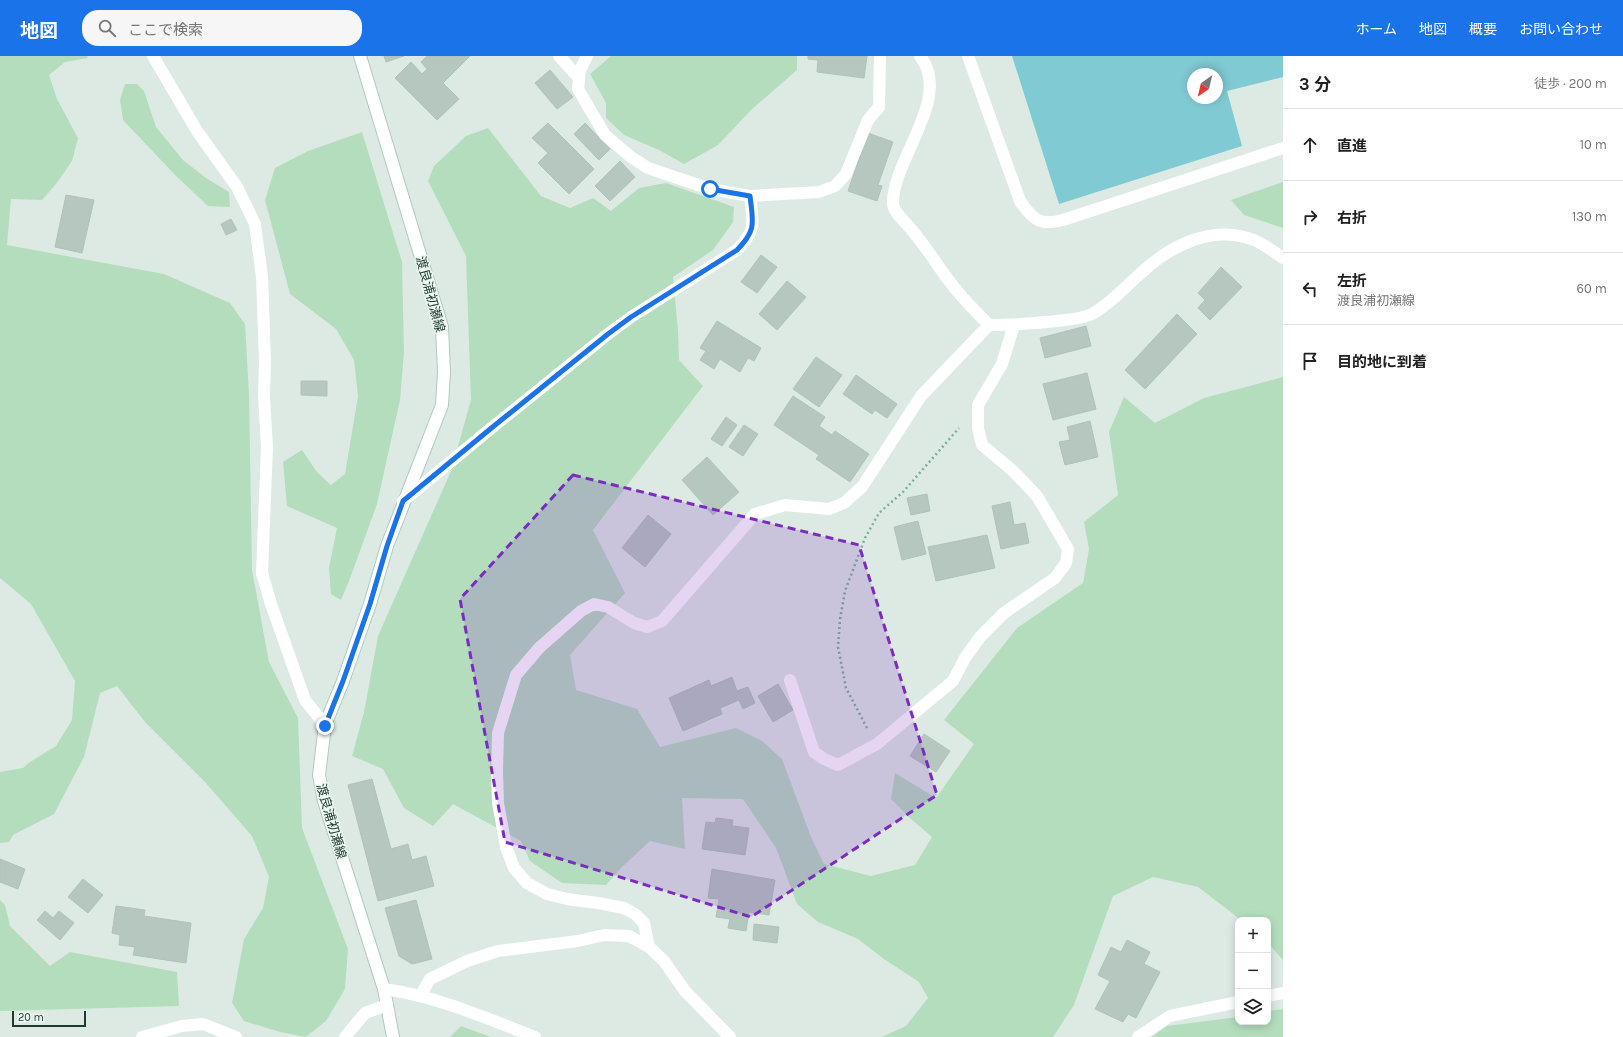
<!DOCTYPE html>
<html lang="ja">
<head>
<meta charset="utf-8">
<style>
	:root { --surface:#fff; --page:#f6f6f6; --text:#222; --muted:#767676; --line:#e0e0e0; --accent:#1a73e8 }
	body { margin:0; font-family:Karla,"Noto Sans JP",sans-serif; background:var(--page); color:var(--text) }
	.controls { position:absolute; right:12px; bottom:12px; display:grid; overflow:hidden; border-radius:8px; box-shadow:0 2px 10px #0003 }
	.controls button { width:36px; height:36px; display:grid; place-items:center; padding:0; border:0; border-bottom:1px solid var(--line); background:var(--surface); color:var(--text); font:20px sans-serif }
	.compass { position:absolute; left:1187px; top:12px; width:36px; height:36px; border-radius:50%; background:var(--surface); box-shadow:0 2px 10px #0003; rotate:214deg }
	.scale { position:absolute; left:12px; bottom:10px; width:74px; box-sizing:border-box; padding-left:4px; border:2px solid #1e3a31; border-top:0; font-size:11px; line-height:14px; white-space:nowrap; color:#1e3a31; -webkit-text-stroke:3px #edf7f1; paint-order:stroke }
	.stop { position:absolute; width:12px; height:12px; margin:-9px; border:3px solid #1a73e8; border-radius:50%; background:#fff }
	.stop.end { background:#1a73e8; border-color:#fff; box-shadow:0 1px 4px #0008 }
	.list { margin:0; padding:0; list-style:none }
	h2 { display:flex; justify-content:space-between; align-items:center; height:52px; margin:0; padding:0 16px; font-size:17px }
	h2 small { font-size:13px; font-weight:400; color:var(--muted) }
	.list li { display:grid; grid-template-columns:26px 1fr auto; gap:12px; align-items:center; box-sizing:border-box; height:72px; padding:0 16px; border-top:1px solid var(--line) }
	.list b { display:block; font-size:15px; white-space:nowrap }
	.list p { margin:0; font-size:13px; white-space:nowrap; color:var(--muted) }
	.list em { font-size:13px; font-style:normal; color:var(--muted) }
	.icon { flex:none; width:22px; height:22px; fill:none; stroke:currentColor; stroke-width:2; stroke-linecap:round; stroke-linejoin:round }
	.map { position:relative; flex:none; width:1283px; height:981px; overflow:hidden }
	header { display:flex; align-items:center; gap:24px; box-sizing:border-box; height:56px; padding:0 20px; background:var(--accent); color:#fff }
	header strong { font-size:19px }
	nav { display:flex; gap:22px; margin-inline-start:auto; font-size:14px }
	.search { width:280px; height:36px; background:var(--page); display:flex; align-items:center; gap:10px; box-sizing:border-box; padding:0 14px; border-radius:16px; color:var(--muted); font-size:15px }
	main { display:flex }
	aside { flex:1; background:var(--surface) }
	.map>svg:first-child { display:block }
	.green { fill:#b4ddbd }
	.water { fill:#80cad3; fill-rule:evenodd }
	.building { fill:#b5c7bf; stroke:#afc3ba }
	.lines { fill:none; stroke-linecap:round; stroke-linejoin:round }
	.secondary-casing { stroke:#afcabf; stroke-width:14 }
	.path { stroke:#7baf9d; stroke-width:2.5; stroke-dasharray:2 3; stroke-linecap:butt }
	.service { stroke:#fff; stroke-width:12 }
	.minor { stroke:#fff; stroke-width:12 }
	.secondary { stroke:#fff; stroke-width:12 }
	.route { stroke:#1a73e8; stroke-width:5 }
	.marked { fill:#7b2cbf; fill-opacity:0.2; stroke:#7b2cbf; stroke-width:3; stroke-dasharray:8 5; stroke-linejoin:round }
	.labels { text-anchor:middle; stroke-width:3; stroke-linejoin:round; paint-order:stroke }
	.street-label { font-size:13px; fill:#1e3a31; stroke:#edf7f1 }
</style>
</head>
<body>
<header>
<strong>地図</strong>
<div class="search"><svg class="icon" aria-label="search" viewBox="0 0 24 24"><circle cx="10" cy="10" r="6"/><path d="M15 15l6 6"/></svg>ここで検索</div>
<nav><a>ホーム</a><a>地図</a><a>概要</a><a>お問い合わせ</a></nav>
</header>
<main>
<div class="map">
<svg width="1283" height="981" viewBox="0 0 1283 981">
	<rect width="100%" height="100%" fill="#ddeae3"/>
	<path class="green" d="M0,0h87l1,2 -23,4 -16,13 8,24 21,39 -6,23 -16,23 -14,16 -31,-1 -4,46 157,29 66,29 15,21 4,70 3,176 17,92 29,56 4,110 46,121 -3,40 -19,32 -20,16 -26,-5 -36,-11 -12,-18 12,-64 19,-31 6,-31 -17,-41 -47,-54 -60,-60 -28,-36 -17,7 -16,64 -30,57 -41,21 -4,7 -9,1v-71l23,-4 7,-6 26,-16 16,-26 3,-39 -44,-77 -31,-26z
		M611,0h186v14l-46,40 -33,35 -34,19 -25,-14 -35,-15 -18,-17v-15l-16,-29z
		M125,28h12l7,7 12,36 27,33 23,18 23,14 1,15 -22,-1 -32,-30 -53,-56 -3,-20z
		M488,72l53,68 29,12 23,-10 18,13 28,-23 27,-5 68,24 -1,15 -20,28 -40,27 5,53 1,30 24,26 -110,144 32,63 -55,62 6,35 61,19 23,38 76,-19 26,13 20,18 29,78 13,27 47,12 44,-11 17,-28 -21,-18 -20,-20 4,-26 41,25 38,-54 -30,-24 73,-92 66,-45 6,-34 -5,-27 34,-27 -9,-63 15,-35 31,26 49,-25 79,-21v583l-15,-17v-23h-27l-43,-33 -45,-10 -40,19 -39,109 -21,32h-171l24,-11 22,-28 -9,-16 -35,-23 -26,-20 -40,-17 -21,-18 -21,-56 -33,-49 -61,-1 3,51 -35,-8 -28,26 -16,18 -44,-2 -32,-22 -9,-20 -68,-37 -20,22 -29,-18 -21,-39 -31,-13 12,-44 14,-76 73,-165 20,-71 -5,-144 -38,-75 6,-15 32,-30z
		M362,76l40,130 2,90 -4,48 -23,104 -28,77 -8,19 -10,-6 -2,-26 8,-40 -50,-22 -4,-44 19,-12 15,22 14,13 14,-11 13,-78 -4,-36 -18,-31 -46,-35 -25,-94 10,-32 33,-17z
		M1283,126v46l-39,-13 -13,-15z
		M0,844l5,5 5,21 40,40 20,-14 107,20 2,34 -179,5z
		M1283,953v28h-131l15,-11 71,-9v5h30v-11z
		M461,970l30,11h-41z"/>
	<path class="water" d="M1012,0h271v21l-56,14 15,55 -183,58zM1193,18h24v24h-24z"/>
	<path class="building" d="M384,0h20l-18,6z
		M427,0h43l-27,27 16,16 -22,21 -42,-42 16,-16 11,12 5,-5 -6,-7z
		M808,0h59l-3,22 -47,-6 1,-12 -10,-1z
		M550,14l23,27 -16,12 -22,-26z
		M548,67l46,46 -25,25 -31,-31 10,-10 -16,-15z
		M585,67l25,26 -11,11 -25,-26z
		M868,77l25,9 -15,43 4,1 -5,15 -29,-10z
		M620,105l15,16 -25,24 -15,-15z
		M66,139l28,5 -12,53 -27,-6z
		M231,163l6,11 -11,5 -5,-11z
		M761,199l16,12 -20,26 -16,-11z
		M1221,211l21,20 -32,33 -12,-12 7,-8 -7,-7z
		M787,225l19,16 -29,33 -18,-16z
		M1177,258l20,20 -52,55 -20,-19z
		M717,265l44,27 -7,13 -6,-3 -8,14 -20,-13 -6,10 -14,-9 6,-9 -6,-3z
		M1086,270l5,20 -46,12 -5,-20z
		M816,301l26,18 -23,32 -26,-18z
		M1087,317l9,36 -43,11 -10,-36z
		M856,319l41,29 -10,14 -12,-8 -3,4 -29,-20z
		M301,325h26v15l-26,-1z
		M793,340l32,21 -6,9 13,9 3,-4 34,23 -19,28 -34,-23 3,-4 -45,-30z
		M726,361l11,8 -15,21 -11,-7z
		M1090,365l8,36 -33,8 -6,-23 11,-2 -3,-13z
		M744,369l14,9 -15,22 -14,-9z
		M707,401l32,35 -26,23 -31,-35z
		M927,438l3,17 -19,4 -4,-17z
		M1010,446l4,23 11,-2 4,20 -28,6 -9,-43z
		M648,459l23,19 -26,33 -23,-19z
		M918,465l8,33 -24,6 -8,-33z
		M987,479l8,33 -59,13 -8,-34z
		M732,621l5,14 11,-4 7,16 -12,6 -4,-9 -19,8 2,6 -39,17 -14,-33 40,-18 2,6z
		M778,628l15,26 -20,12 -15,-26z
		M924,678l26,17 -14,21 -26,-16z
		M372,723l19,70 17,-5 4,16 14,-4 8,30 -56,15 -30,-116z
		M716,762l17,2 -1,6 17,2 -4,27 -43,-6 4,-27 9,1z
		M0,803l25,10 -7,20 -18,-7z
		M712,813l63,11 -6,35 -20,-3 -3,19 -18,-3 2,-9 -14,-2 3,-18 -11,-1z
		M83,823l20,16 -15,18 -20,-16z
		M416,844l16,59 -20,5 -13,-8 -14,-48z
		M116,850l29,4 -1,6 47,7 -5,40 -53,-8 2,-8 -16,-2 1,-10 -8,-2z
		M45,855l8,7 6,-7 15,12 -14,17 -23,-20z
		M754,868l25,3 -2,16 -24,-3z
		M1127,884l23,12 -6,12 16,8 -24,46 -8,-4 -5,8 -28,-13 15,-28 -12,-6 13,-28 10,5z"/>
	<g class="lines">
		<defs>
			<path id="secondary" d="M360,0l82,271 2,45 -2,33 -55,141 -17,58 -27,77 -18,44 -6,50 5,26 60,188 9,48"/>
		</defs>
		<use href="#secondary" class="secondary-casing"/>
		<path class="path" d="M867,672l-21,-40 -8,-41 2,-28 5,-28 20,-53 14,-25 24,-21 56,-64"/>
		<path class="service" d="M559,0l20,22
			M420,940l10,-17 37,-18 31,-10 80,-10 26,-6 25,1 20,11 15,14 21,30 45,46
			M1268,940l15,-3
			M1138,981l32,-21 68,-14"/>
		<path class="minor" d="M153,0l44,75 40,56 18,37 7,53 3,84 -1,36 3,50 -5,126 9,31 34,96 20,25
			M587,0l-7,14 -2,19 27,46 26,22 17,11 62,21 40,7 69,-4 16,-6 11,-12 22,-54 11,-13 1,-51
			M968,0l52,145c13,19 20,25 43,19l220,-72
			M989,269c26,0 51,-2 76,-5 9,-1 19,-2 27,-6 18,-10 33,-27 49,-41 30,-28 72,-49 113,-33 10,4 20,12 29,18
			M403,445l86,-71 119,-96 23,-17 106,-67c20,-20 16,-28 13,-54
			M790,624l24,72 10,7 14,6 39,-21 76,-63 12,-23 15,-21 24,-24 51,-35 11,-15 2,-14 -31,-53 -25,-26 -30,-25 -4,-17v-23l24,-41 12,-39
			M649,891l-5,-24 -9,-9 -11,-6 -26,-5 -31,-4 -20,-5 -20,-11 -13,-15 -8,-21 -8,-44 -1,-31 1,-39 18,-58 23,-27 42,-37 13,-7 14,3 26,16 13,4 15,-6 93,-107 30,-9 44,4 15,-6 18,-16 59,-91 68,-71c-10,-10 -21,-21 -31,-33 -17,-20 -30,-43 -47,-63 -6,-8 -19,-17 -18,-27 0,-43 60,-105 27,-146
			M384,933c52,7 102,29 151,48
			M142,981l40,-11 21,-2 33,13
			M345,981l20,-24 22,-8"/>
		<use href="#secondary" class="secondary"/>
	</g>
	<g class="lines">
		<path class="route" d="M325,670l18,-45 27,-77 17,-58 16,-45 86,-71 119,-96 23,-17 106,-67c20,-20 16,-28 13,-54l-40,-7"/>
	</g>
	<path class="marked" d="M573,419l286,70 78,250 -186,122 -246,-75 -45,-243z"/>
	<g class="labels">
		<g class="street-label">
			<text transform="translate(431 238) rotate(75)" y="5">渡良浦初瀬線</text>
			<text transform="translate(332 765) rotate(74)" y="5">渡良浦初瀬線</text>
		</g>
	</g>
</svg>
<div class="controls">
<button>+</button>
<button>−</button>
<button><svg class="icon" aria-label="layers" viewBox="0 0 24 24"><path d="M12 4l9 5-9 5-9-5zM3 14l9 5 9-5"/></svg></button>
</div>
<svg class="compass" viewBox="-18 -18 36 36"><path d="M0-13l5 13h-10z" fill="#e53935"/><path d="M0 13l5-13h-10z" fill="#767676"/></svg>
<div class="scale">20 m</div>
<div class="stop" style="left:710px;top:133px"></div>
<div class="stop end" style="left:325px;top:670px"></div>
</div>
<aside>
<h2>3 分<small>徒歩 · 200 m</small></h2>
<ul class="list">
<li><svg class="icon" aria-label="ahead" viewBox="0 0 24 24"><path d="M12 20V5M6 11l6-6 6 6"/></svg><div><b>直進</b></div><em>10 m</em></li>
<li><svg class="icon" aria-label="right" viewBox="0 0 24 24"><path d="M7 20v-9h11M14 6l5 5-5 5"/></svg><div><b>右折</b></div><em>130 m</em></li>
<li><svg class="icon" aria-label="left" viewBox="0 0 24 24"><path d="M17 20v-9H6M10 6l-5 5 5 5"/></svg><div><b>左折</b><p>渡良浦初瀬線</p></div><em>60 m</em></li>
<li><svg class="icon" aria-label="arrive" viewBox="0 0 24 24"><path d="M6 21V4h12l-3 4 3 4H6"/></svg><div><b>目的地に到着</b></div></li>
</ul>
</aside>
</main>
</body>
</html>
